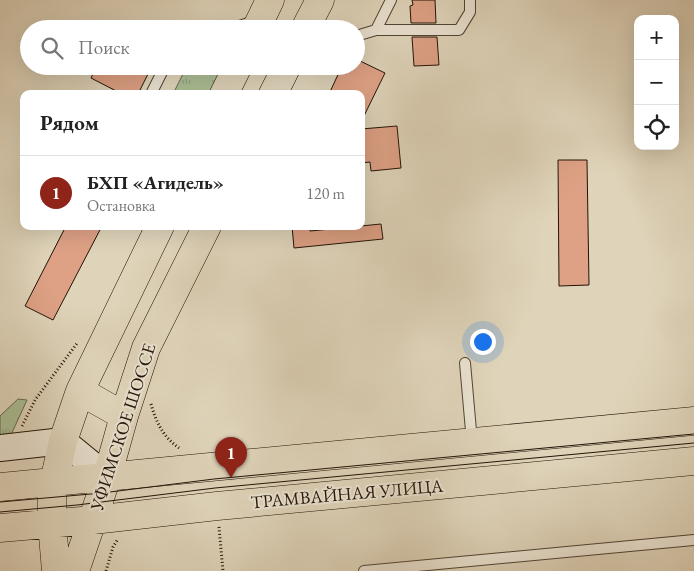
<!DOCTYPE html>
<html lang="ru">
<head>
<meta charset="utf-8">
<style>
	:root { --surface:#fff; --page:#f2f2f2; --text:#222; --muted:#767676; --line:#e0e0e0; --accent:#8f2418 }
	body { margin:0; font-family:"EB Garamond",serif; background:var(--page); color:var(--text) }
	.controls { position:absolute; right:15px; top:15px; display:grid; overflow:hidden; border-radius:10px; box-shadow:0 5px 20px #0002 }
	.controls button { width:45px; height:45px; display:grid; place-items:center; padding:0; border:0; border-bottom:1px solid var(--line); background:var(--surface); color:var(--text); font:25px sans-serif }
	.you { position:absolute; left:482px; top:341px; width:18px; height:18px; margin:-12px; border:4px solid #fff; border-radius:50%; background:#1a73e8; box-shadow:0 0 0 8px #1a73e833 }
	.badge { display:grid; place-items:center; width:32px; height:32px; border-radius:50%; background:var(--accent); color:#fff; font-size:16px; font-weight:700 }
	.pin { position:absolute; translate:-50% -41px; filter:drop-shadow(0 1px 2px #0008) }
	.pin::after { content:''; position:absolute; top:26px; width:18px; height:15px; background:inherit; clip-path:polygon(0 0,100% 0,50% 100%) }
	.list { margin:0; padding:0; list-style:none }
	h2 { display:flex; justify-content:space-between; align-items:center; height:65px; margin:0; padding:0 20px; font-size:21px }
	h2 small { font-size:16px; font-weight:400; color:var(--muted) }
	.list li { display:grid; grid-template-columns:32px 1fr auto; gap:15px; align-items:center; box-sizing:border-box; height:75px; padding:0 20px; border-top:1px solid var(--line) }
	.list b { display:block; font-size:19px; white-space:nowrap }
	.list p { margin:0; font-size:16px; white-space:nowrap; color:var(--muted) }
	.list em { font-size:16px; font-style:normal; color:var(--muted) }
	.icon { flex:none; width:28px; height:28px; fill:none; stroke:currentColor; stroke-width:2; stroke-linecap:round; stroke-linejoin:round }
	.map { position:relative; flex:none; width:694px; height:571px; overflow:hidden }
	.search { position:absolute; background:var(--surface); box-shadow:0 5px 20px #0002; left:20px; top:20px; width:345px; height:55px; display:flex; align-items:center; gap:12px; box-sizing:border-box; padding:0 18px; border-radius:28px; color:var(--muted); font-size:19px }
	.panel { position:absolute; background:var(--surface); box-shadow:0 5px 20px #0002; left:20px; top:90px; width:345px; height:140px; border-radius:10px }
	.map>svg:first-child { display:block }
	.grass { fill:url(#grass-tufts); stroke:#66684e }
	.building { fill:#dea185; stroke:#221307 }
	.lines { fill:none; stroke-linecap:round; stroke-linejoin:round }
	.lane-casing { stroke:#514334; stroke-width:12 }
	.secondary-casing { stroke:#221307; stroke-width:28 }
	.primary-casing { stroke:#221307; stroke-width:29 }
	.path { stroke:#221307; stroke-width:3; stroke-dasharray:1 2.5; stroke-linecap:butt }
	.lane { stroke:#eae3d2; stroke-width:10 }
	.secondary { stroke:#eae3d2; stroke-width:26 }
	.primary { stroke:#dfd4ba; stroke-width:28 }
	.tram { stroke:#221307; stroke-width:1 }
	.labels { text-anchor:middle; stroke-width:4; stroke-linejoin:round; paint-order:stroke }
	.street-label { font-size:18px; fill:#221307; stroke:#eae3d2 }
</style>
</head>
<body>
<div class="map">
<svg width="694" height="571" viewBox="0 0 694 571">
	<defs>
		<pattern id="grass-tufts" width="24" height="20" patternUnits="userSpaceOnUse" patternTransform="scale(1.25)"><rect width="24" height="20" fill="#abbe95"/><path d="M3 7l-1-3M5 7V3M7 7l1-3M15 17l-1-3M17 17v-4M19 17l1-3" fill="none" stroke="#93a27f"/></pattern>
	</defs>
	<rect width="100%" height="100%" fill="#dfd4ba"/>
	<filter id="stains"><feTurbulence type="fractalNoise" baseFrequency=".004" numOctaves="4"/><feColorMatrix values="0 0 0 0 .2 0 0 0 0 .09 0 0 0 0 .02 0 0 0 .5 -.17"/></filter>
	<radialGradient id="worn" r=".72"><stop offset=".6" stop-color="#630" stop-opacity="0"/><stop offset="1" stop-color="#630" stop-opacity=".3"/></radialGradient>
	<path class="grass" d="M187,66h37l-14,28h-37z
		M18,399l9,1 -17,37 -10,1v-22z"/>
	<path class="building" d="M412,0h23l1,23h-25l-1,-17 3,-1z
		M412,37h25l2,28 -25,1z
		M356,59l29,14 -24,49v-28h-32l13,-28h14z
		M97,66h12l15,8 4,-8h15l7,4 -12,24h-16l-31,-16z
		M397,126l4,42 -30,3 -1,-9 -9,1v-34z
		M558,160h29l2,125 -30,1z
		M381,224l2,15 -89,9 -2,-22h18v5z
		M66,226h36l-49,94 -28,-14z"/>
	<g class="lines">
		<defs>
			<path id="lane" d="M231,29l26,-9
				M376,30h83l11,-18v-12
				M356,36l20,-6 15,-30
				M151,94l14,-28
				M465,363l7,79
				M364,571l330,-31"/>
			<path id="secondary" d="M0,448l63,-7 44,36"/>
			<path id="primary" d="M256,29l14,-29
				M305,29l15,-29
				M224,94l14,-28
				M273,94l14,-28
				M80,391l44,25
				M0,487l694,-66
				M0,528l93,-8 124,-14 477,-45
				M56,571l-4,-48v-25l2,-16 9,-41 17,-50 80,-165
				M75,571l32,-94 17,-61 22,-68 61,-122"/>
		</defs>
		<use href="#lane" class="lane-casing"/>
		<use href="#secondary" class="secondary-casing"/>
		<use href="#primary" class="primary-casing"/>
		<path class="path" d="M151,404c5,18 12,33 28,44
			M22,426l13,-26 43,-58
			M219,527l4,44
			M106,571l7,-24 5,-8"/>
		<use href="#lane" class="lane"/>
		<use href="#secondary" class="secondary"/>
		<use href="#primary" class="primary"/>
		<path class="tram" d="M0,502l102,-9 112,-14 480,-45
			M0,512l77,-7 138,-17 479,-45"/>
	</g>
	<g class="labels">
		<g class="street-label">
			<text transform="translate(123 427) rotate(-72)" y="6">УФИМСКОЕ ШОССЕ</text>
			<text transform="translate(347 494) rotate(-5)" y="6">ТРАМВАЙНАЯ УЛИЦА</text>
		</g>
	</g>
	<rect width="100%" height="100%" filter="url(#stains)"/>
	<rect width="100%" height="100%" fill="url(#worn)"/>
</svg>
<div class="controls">
<button>+</button>
<button>−</button>
<button><svg class="icon" aria-label="locate" viewBox="0 0 24 24"><circle cx="12" cy="12" r="6"/><path d="M12 2v4M12 18v4M2 12h4M18 12h4"/></svg></button>
</div>
<div class="you"></div>
<div class="pin badge" style="left:231px;top:478px">1</div>
<div class="search"><svg class="icon" aria-label="search" viewBox="0 0 24 24"><circle cx="10" cy="10" r="6"/><path d="M15 15l6 6"/></svg>Поиск</div>
<section class="panel">
<h2>Рядом<small></small></h2>
<ul class="list">
<li><span class="badge">1</span><div><b>БХП «Агидель»</b><p>Остановка</p></div><em>120 m</em></li>
</ul>
</section>
</div>
</body>
</html>
